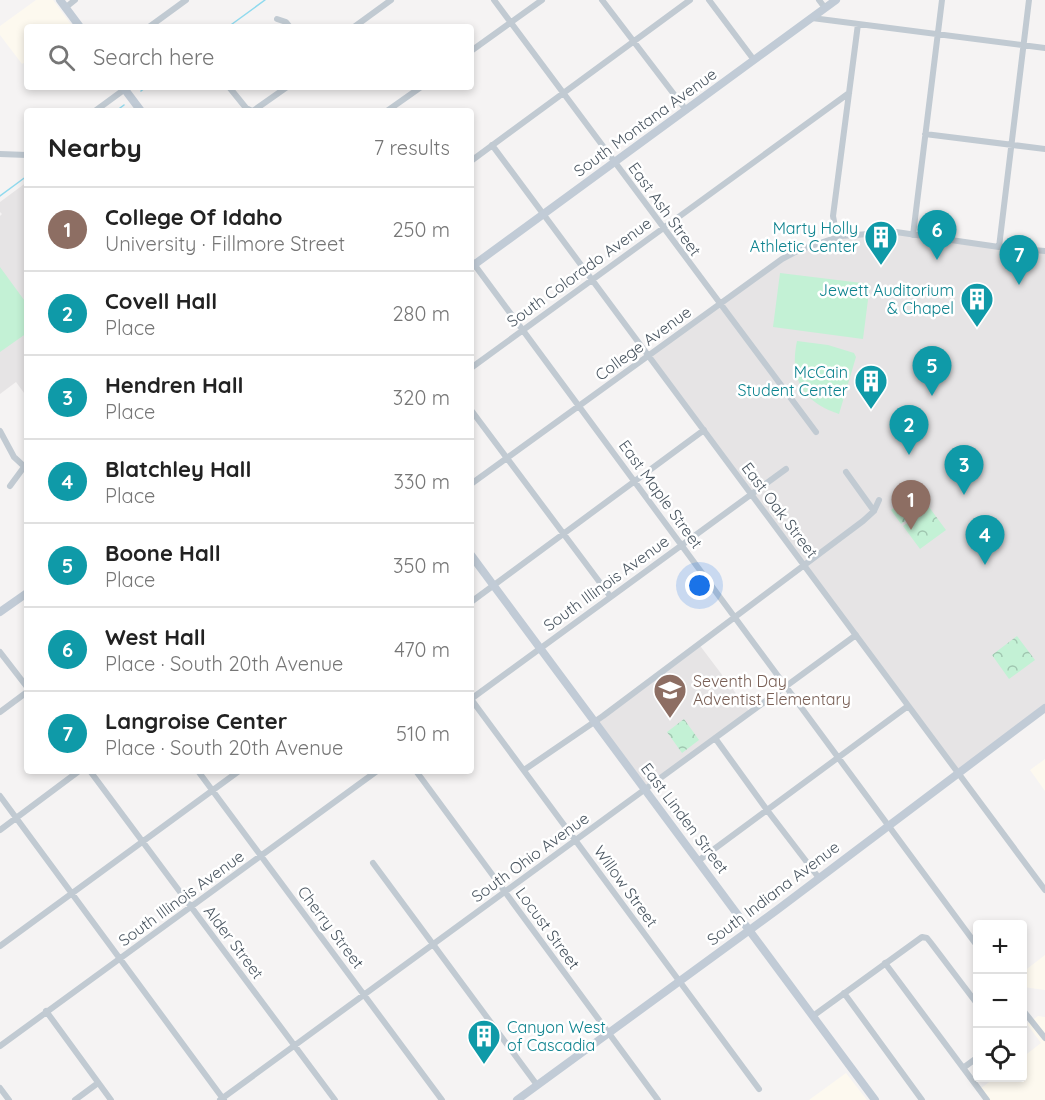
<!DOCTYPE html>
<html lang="en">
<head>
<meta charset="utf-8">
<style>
	:root { --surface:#fff; --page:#f6f6f6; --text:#222; --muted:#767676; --line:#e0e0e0; --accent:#1a73e8 }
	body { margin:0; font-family:Quicksand,sans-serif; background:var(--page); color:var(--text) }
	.controls { position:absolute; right:18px; bottom:18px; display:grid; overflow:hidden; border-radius:6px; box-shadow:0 3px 9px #0003 }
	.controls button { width:54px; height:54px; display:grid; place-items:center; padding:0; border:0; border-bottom:2px solid var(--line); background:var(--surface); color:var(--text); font:30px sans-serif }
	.you { position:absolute; left:700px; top:586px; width:21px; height:21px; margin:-15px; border:4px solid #fff; border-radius:50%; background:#1a73e8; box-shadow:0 0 0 9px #1a73e833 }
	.badge { display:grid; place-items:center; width:39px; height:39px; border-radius:50%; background:var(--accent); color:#fff; font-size:20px; font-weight:700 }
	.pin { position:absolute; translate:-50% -50px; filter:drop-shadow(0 2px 3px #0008) }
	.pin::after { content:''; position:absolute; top:32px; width:21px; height:18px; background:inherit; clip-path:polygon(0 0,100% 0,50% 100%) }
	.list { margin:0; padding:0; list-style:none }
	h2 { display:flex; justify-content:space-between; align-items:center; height:78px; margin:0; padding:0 24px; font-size:26px }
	h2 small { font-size:20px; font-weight:400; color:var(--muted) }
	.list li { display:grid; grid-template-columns:39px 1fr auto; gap:18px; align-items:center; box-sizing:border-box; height:84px; padding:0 24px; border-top:2px solid var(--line) }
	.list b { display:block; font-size:22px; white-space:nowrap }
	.list p { margin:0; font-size:20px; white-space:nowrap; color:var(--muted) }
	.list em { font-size:20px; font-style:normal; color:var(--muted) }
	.icon { flex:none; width:33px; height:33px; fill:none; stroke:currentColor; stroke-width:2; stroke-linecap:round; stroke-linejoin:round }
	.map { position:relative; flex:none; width:1045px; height:1100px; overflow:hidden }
	.search { position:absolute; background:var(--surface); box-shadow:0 3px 9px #0003; left:24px; top:24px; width:450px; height:66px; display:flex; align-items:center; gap:15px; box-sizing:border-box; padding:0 21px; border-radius:6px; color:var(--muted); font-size:22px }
	.panel { position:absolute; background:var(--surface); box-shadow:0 3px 9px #0003; left:24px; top:108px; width:450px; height:666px; border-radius:6px }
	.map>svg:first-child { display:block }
	.commercial { fill:#fdf9ef }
	.education { fill:#e6e4e5 }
	.green { fill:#c3f1d5 }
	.park { fill:url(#park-crowns) }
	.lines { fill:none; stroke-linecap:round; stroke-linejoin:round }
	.stream { stroke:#90daee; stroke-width:1.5 }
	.street { stroke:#c1cad2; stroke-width:6 }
	.secondary { stroke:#c1cbd6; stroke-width:8 }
	.labels { text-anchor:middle; stroke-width:5; stroke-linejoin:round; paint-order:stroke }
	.street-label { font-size:16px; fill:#4a5661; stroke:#fff }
	.culture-label { font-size:16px; fill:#0d838f; stroke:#fff; text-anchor:end }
	.education-label { font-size:16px; fill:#785e54; stroke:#fff; text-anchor:start }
</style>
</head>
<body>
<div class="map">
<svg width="1045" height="1100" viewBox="0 0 1045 1100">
	<defs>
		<pattern id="park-crowns" width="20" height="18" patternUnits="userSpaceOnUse" patternTransform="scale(1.5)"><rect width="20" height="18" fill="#c3f1d5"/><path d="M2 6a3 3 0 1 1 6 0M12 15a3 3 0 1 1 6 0" fill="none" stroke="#a0c6b0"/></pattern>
	</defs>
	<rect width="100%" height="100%" fill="#f5f3f3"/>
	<path class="commercial" d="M36,0h17l20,27h-46v34l-5,3 -22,-29v-9z
		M1045,759v32l-15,-21z
		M1045,955v35l-22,-3v-15z
		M1038,1016l7,1v83h-55l-9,-12 14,-10h27l1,-21 18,-14 -14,-19z
		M846,1073l21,27h-58z"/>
	<path class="education" d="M27,182v215l-11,-15 -16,12v-178l2,-2 -2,-2v-10z
		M896,232l149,19v457l-87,65 -310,-417 134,-97 59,-23z
		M698,643l52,69 -105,77 -50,-68z"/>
	<path class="green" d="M0,267l27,37v29l-27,19z
		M780,273l90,11 -7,55 -90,-12z
		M797,341l31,4 26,8 2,4 -17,57c-36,-12 -50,-35 -42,-73z"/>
	<path class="park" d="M916,491l11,14 -26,19 -10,-14z
		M929,507l17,23 -26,19 -17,-23z
		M1017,636l18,24 -26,19 -17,-24z
		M684,719l15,21 -17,13 -15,-21z"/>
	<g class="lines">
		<path class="stream" d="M228,27l37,-27
			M141,91l5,-4
			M116,111l8,-6
			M0,196l27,-20"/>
		<path class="street" d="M494,0l322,432
			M602,0l84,110
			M709,0l45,60
			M819,0l6,8
			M65,8l10,-8
			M812,18l233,30
			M277,19l9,3 4,5
			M149,27l37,-27
			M354,27l37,-27
			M471,51l71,-51
			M229,87l17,21 6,3
			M95,111l30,-22
			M253,111l34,-24
			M387,111l34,-24
			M925,134l120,15
			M492,145l553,745
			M0,154l27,1
			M471,161l219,-161
			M913,235l29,-235
			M837,237l-4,-21 25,-192
			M999,247l30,-247
			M471,260l507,687
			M471,368l378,-275
			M471,410l139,186
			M0,431l14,26 13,12
			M846,472l28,39
			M471,484l311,-225 17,-9 42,-14 55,-4 103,15 46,4
			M10,486l14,-19
			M471,602l233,-172
			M0,652l27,35
			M471,699l288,390
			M471,699l315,-230
			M0,712l27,-20
			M715,738l52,72 52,68
			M524,770l79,-54 260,-195 11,-10 5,-11
			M90,771l245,329
			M198,771l244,329
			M416,771l242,329
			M0,796l224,304
			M0,830l79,-59
			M698,861l210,-155
			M373,863l164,222
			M0,946l239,-175
			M885,963l102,137
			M844,993l78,107
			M1022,1009l23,29
			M46,1011l65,89
			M813,1016l109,-79 5,1 4,5 47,62
			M0,1046l377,-275
			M963,1068l15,-11
			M0,1088l9,12
			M75,1100l23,-17
			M220,1100l636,-465"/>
		<path class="secondary" d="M60,0l20,27
			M123,87l18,24
			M471,267l365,-267
			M471,555l404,545
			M0,612l27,-19
			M517,1100l260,-190 268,-202"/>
	</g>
	<defs>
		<symbol id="building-pin" viewBox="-11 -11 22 30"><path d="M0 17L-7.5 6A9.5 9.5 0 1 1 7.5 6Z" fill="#0f9aa8" stroke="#fff"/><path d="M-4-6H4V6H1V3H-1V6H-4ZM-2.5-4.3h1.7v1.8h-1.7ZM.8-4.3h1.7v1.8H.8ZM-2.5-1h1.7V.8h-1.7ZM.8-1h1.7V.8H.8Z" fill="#fff"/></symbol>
		<symbol id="school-pin" viewBox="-11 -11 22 30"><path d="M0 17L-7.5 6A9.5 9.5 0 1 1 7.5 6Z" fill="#8d6e63" stroke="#fff"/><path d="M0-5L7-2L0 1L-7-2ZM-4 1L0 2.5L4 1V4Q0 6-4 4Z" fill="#fff"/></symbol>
	</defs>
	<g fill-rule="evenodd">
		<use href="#building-pin" x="862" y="218" width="38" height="52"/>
		<use href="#building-pin" x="958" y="280" width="38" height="52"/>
		<use href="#building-pin" x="852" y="362" width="38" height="52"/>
		<use href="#school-pin" x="651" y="671" width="38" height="52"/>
		<use href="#building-pin" x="465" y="1017" width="38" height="52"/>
	</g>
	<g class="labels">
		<g class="street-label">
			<text transform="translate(645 122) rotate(-36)" y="6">South Montana Avenue</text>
			<text transform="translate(665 209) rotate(54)" y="6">East Ash Street</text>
			<text transform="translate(579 272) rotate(-36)" y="6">South Colorado Avenue</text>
			<text transform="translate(643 343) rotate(-36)" y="6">College Avenue</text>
			<text transform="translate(661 494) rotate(54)" y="6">East Maple Street</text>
			<text transform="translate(780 510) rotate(53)" y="6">East Oak Street</text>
			<text transform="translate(606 583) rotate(-36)" y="6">South Illinois Avenue</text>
			<text transform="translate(685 818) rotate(53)" y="6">East Linden Street</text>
			<text transform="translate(530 857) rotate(-36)" y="6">South Ohio Avenue</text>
			<text transform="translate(626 886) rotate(54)" y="6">Willow Street</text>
			<text transform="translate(773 893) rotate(-37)" y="6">South Indiana Avenue</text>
			<text transform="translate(181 898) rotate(-36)" y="6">South Illinois Avenue</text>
			<text transform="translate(331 927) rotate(53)" y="6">Cherry Street</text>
			<text transform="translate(548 928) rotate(54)" y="6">Locust Street</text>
			<text transform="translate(234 942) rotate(53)" y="6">Alder Street</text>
		</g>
		<g class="culture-label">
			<text x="858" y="234">Marty Holly<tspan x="858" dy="18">Athletic Center</tspan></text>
			<text x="954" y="296">Jewett Auditorium<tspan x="954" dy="18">&amp; Chapel</tspan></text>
			<text x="848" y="378">McCain<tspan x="848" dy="18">Student Center</tspan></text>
			<text x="507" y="1033" text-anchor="start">Canyon West<tspan x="507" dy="18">of Cascadia</tspan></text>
		</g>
		<g class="education-label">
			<text x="693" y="687">Seventh Day<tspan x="693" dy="18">Adventist Elementary</tspan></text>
		</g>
	</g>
</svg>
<div class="controls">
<button>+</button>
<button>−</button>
<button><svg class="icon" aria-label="locate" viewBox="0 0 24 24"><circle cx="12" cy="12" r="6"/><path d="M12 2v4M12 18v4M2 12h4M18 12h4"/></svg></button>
</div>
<div class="you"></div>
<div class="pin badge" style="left:911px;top:530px;background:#8d6e63">1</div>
<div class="pin badge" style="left:909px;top:455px;background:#0f9aa8">2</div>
<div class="pin badge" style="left:964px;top:495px;background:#0f9aa8">3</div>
<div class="pin badge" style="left:985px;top:565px;background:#0f9aa8">4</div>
<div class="pin badge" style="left:932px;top:396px;background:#0f9aa8">5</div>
<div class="pin badge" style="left:937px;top:260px;background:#0f9aa8">6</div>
<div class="pin badge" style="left:1019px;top:285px;background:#0f9aa8">7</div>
<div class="search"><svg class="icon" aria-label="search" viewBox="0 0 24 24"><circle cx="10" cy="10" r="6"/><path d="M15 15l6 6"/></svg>Search here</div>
<section class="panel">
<h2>Nearby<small>7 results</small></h2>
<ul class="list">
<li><span class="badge" style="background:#8d6e63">1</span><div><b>College Of Idaho</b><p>University · Fillmore Street</p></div><em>250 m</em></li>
<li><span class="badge" style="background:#0f9aa8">2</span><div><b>Covell Hall</b><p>Place</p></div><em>280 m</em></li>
<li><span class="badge" style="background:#0f9aa8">3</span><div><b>Hendren Hall</b><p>Place</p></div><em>320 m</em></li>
<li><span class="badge" style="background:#0f9aa8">4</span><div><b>Blatchley Hall</b><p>Place</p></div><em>330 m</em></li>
<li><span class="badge" style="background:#0f9aa8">5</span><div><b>Boone Hall</b><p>Place</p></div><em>350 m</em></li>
<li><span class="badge" style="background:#0f9aa8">6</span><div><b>West Hall</b><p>Place · South 20th Avenue</p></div><em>470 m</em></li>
<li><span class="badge" style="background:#0f9aa8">7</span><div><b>Langroise Center</b><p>Place · South 20th Avenue</p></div><em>510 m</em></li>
</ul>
</section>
</div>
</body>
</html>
